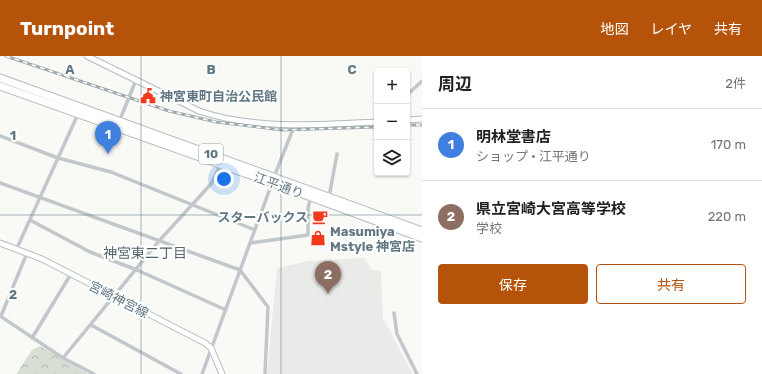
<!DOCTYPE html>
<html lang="ja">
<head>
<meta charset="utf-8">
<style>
	:root { --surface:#fff; --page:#f2f2f2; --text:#202124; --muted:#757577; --line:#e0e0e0; --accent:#b45309 }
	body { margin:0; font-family:Rubik,"Noto Sans JP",sans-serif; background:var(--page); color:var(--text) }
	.controls { position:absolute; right:12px; top:12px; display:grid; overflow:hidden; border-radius:4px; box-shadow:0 1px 3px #0004 }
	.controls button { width:36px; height:36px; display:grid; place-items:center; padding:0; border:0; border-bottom:1px solid var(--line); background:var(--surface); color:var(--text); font:20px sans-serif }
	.you { position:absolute; left:224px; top:123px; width:14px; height:14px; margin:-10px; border:3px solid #fff; border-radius:50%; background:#1a73e8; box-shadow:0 0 0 6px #1a73e833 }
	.badge { display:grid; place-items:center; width:26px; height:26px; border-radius:50%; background:var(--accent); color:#fff; font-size:13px; font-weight:700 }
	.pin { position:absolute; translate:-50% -33px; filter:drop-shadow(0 1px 2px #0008) }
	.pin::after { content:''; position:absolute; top:21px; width:14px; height:12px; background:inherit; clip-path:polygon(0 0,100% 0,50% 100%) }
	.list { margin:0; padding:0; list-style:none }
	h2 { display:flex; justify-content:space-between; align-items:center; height:52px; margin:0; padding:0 16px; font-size:17px }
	h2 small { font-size:13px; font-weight:400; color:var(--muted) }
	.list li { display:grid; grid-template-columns:26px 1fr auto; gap:12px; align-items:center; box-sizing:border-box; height:72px; padding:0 16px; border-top:1px solid var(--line) }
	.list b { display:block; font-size:15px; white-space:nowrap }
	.list p { margin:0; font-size:13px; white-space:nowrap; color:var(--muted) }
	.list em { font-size:13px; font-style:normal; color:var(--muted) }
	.actions { display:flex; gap:8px; padding:12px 16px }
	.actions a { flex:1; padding:9px 0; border:1px solid var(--accent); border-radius:4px; text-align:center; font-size:14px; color:var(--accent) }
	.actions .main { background:var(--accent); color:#fff }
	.icon { flex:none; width:22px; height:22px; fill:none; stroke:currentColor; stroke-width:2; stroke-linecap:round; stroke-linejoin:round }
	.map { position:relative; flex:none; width:422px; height:318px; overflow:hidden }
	header { display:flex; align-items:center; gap:24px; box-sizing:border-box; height:56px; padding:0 20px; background:var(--accent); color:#fff }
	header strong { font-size:19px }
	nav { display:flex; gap:22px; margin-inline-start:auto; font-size:14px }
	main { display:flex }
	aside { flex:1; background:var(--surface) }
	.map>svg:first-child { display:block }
	.built { fill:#eaeae9 }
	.forest { fill:url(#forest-crowns) }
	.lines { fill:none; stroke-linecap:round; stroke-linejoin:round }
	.secondary-casing { stroke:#b3bbbf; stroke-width:7 }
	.highway-casing { stroke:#b4babd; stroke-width:9 }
	.street { stroke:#c1c7ca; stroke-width:3.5 }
	.secondary { stroke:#fff; stroke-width:5 }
	.highway { stroke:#fff; stroke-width:7 }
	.rail-casing { stroke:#a0aaaf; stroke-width:3 }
	.rail { stroke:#fff; stroke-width:1.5; stroke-dasharray:4.5; stroke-linecap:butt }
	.grid { fill:none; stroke:#617884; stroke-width:1; stroke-opacity:0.55 }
	.labels { text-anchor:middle; stroke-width:4; stroke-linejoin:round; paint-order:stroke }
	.shield { fill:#fff; stroke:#90a0a9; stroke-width:1 }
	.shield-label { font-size:12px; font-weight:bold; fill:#617884 }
	.poi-label { font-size:13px; font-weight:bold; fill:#617884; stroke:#fff; text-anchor:start }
	.street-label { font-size:13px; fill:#617884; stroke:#fff }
	.neighbourhood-label { font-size:14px; fill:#54656e; stroke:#fff }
	.grid-label { font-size:13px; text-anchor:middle; font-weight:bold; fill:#617884; stroke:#fff; stroke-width:4; stroke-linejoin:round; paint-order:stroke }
</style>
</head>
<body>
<header>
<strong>Turnpoint</strong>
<nav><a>地図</a><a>レイヤ</a><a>共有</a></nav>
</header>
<main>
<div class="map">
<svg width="422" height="318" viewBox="0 0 422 318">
	<defs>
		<pattern id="forest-crowns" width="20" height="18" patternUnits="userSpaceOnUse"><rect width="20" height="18" fill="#d9ded5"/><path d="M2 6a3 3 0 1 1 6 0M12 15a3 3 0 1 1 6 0" fill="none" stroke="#b3b9b2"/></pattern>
	</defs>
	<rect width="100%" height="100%" fill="#f9f9f6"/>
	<path class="built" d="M364,202l8,12 9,1 2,47 30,56h-146l10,-106 31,-7z"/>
	<path class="forest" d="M40,290l49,28h-73l16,-24z"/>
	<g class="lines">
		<defs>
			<path id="secondary" d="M87,0l112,55c56,19 120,14 178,11
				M407,64l15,-1
				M0,187l42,16 163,84 6,5 11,26"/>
			<path id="highway" d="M0,22l422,153
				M0,30l273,97 149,55"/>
		</defs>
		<use href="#secondary" class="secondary-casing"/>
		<use href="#highway" class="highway-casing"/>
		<path class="street" d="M407,39l15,-14
			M119,66l17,-42
			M0,80l58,22 53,14 144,58
			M274,121l21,-53
			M0,127l240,87 28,37 -3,67
			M329,141l8,-43
			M30,164l60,32 47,18 89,40
			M250,187l58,-8v-27l3,-11
			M17,192l61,-134
			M394,257l3,21 20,40
			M0,260l63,42 31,16
			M1,260l26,-63
			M91,269l90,49
			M32,282l39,-64
			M63,302l96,-117 52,-57 10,-20
			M202,318l70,-191"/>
		<use href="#secondary" class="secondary"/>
		<use href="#highway" class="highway"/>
		<defs>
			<path id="rail" d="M6,0l163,55 47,11 66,8 95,-3
				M407,69h15"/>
		</defs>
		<use href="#rail" class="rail-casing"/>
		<use href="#rail" class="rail"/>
	</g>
	<path class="grid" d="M141,0v318M281,0v318M0,159h422"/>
	<defs>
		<symbol id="civic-bare" viewBox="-9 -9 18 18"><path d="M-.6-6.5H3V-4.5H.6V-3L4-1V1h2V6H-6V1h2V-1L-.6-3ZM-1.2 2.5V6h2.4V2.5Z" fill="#f1391d" stroke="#fff" stroke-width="2.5" paint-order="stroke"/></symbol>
		<symbol id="cafe-bare" viewBox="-9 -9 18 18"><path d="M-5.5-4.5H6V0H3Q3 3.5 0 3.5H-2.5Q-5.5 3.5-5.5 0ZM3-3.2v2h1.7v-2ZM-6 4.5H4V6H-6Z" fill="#f1391d" stroke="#fff" stroke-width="2.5" paint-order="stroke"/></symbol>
		<symbol id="shop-bare" viewBox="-9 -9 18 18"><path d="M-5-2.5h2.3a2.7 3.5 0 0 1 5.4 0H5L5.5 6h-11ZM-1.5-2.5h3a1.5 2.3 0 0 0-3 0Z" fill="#f1391d" stroke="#fff" stroke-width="2.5" paint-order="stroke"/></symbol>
	</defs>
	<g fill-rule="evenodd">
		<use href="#civic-bare" x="137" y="29" width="22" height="22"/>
		<use href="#cafe-bare" x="309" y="150" width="22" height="22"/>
		<use href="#shop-bare" x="307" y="171" width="22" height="22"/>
	</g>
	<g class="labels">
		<rect class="shield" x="199" y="88" width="24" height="20" rx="3"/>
		<g class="shield-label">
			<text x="211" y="102">10</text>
		</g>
		<g class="poi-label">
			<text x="160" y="45">神宮東町自治公民館</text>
			<text x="308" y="166" text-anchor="end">スターバックス</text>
			<text x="330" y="180">Masumiya<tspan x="330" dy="15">Mstyle 神宮店</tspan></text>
		</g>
		<g class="street-label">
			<text transform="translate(279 129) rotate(20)" y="5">江平通り</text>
			<text transform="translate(119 243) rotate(27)" y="5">宮崎神宮線</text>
		</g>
		<g class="neighbourhood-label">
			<text x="145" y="202">神宮東二丁目</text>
		</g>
	</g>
	<g class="grid-label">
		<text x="70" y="18">A</text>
		<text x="211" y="18">B</text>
		<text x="352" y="18">C</text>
		<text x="13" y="84">1</text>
		<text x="13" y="243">2</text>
	</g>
</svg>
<div class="controls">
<button>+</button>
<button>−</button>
<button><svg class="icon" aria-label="layers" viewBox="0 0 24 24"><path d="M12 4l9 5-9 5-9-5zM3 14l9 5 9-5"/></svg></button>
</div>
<div class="you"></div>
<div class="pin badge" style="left:108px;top:98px;background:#3f7fe0">1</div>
<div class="pin badge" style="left:328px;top:238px;background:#8d6e63">2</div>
</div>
<aside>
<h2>周辺<small>2件</small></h2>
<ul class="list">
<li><span class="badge" style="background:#3f7fe0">1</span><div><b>明林堂書店</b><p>ショップ · 江平通り</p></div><em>170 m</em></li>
<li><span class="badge" style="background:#8d6e63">2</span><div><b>県立宮崎大宮高等学校</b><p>学校</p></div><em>220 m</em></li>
</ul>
<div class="actions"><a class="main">保存</a><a>共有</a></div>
</aside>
</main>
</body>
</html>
